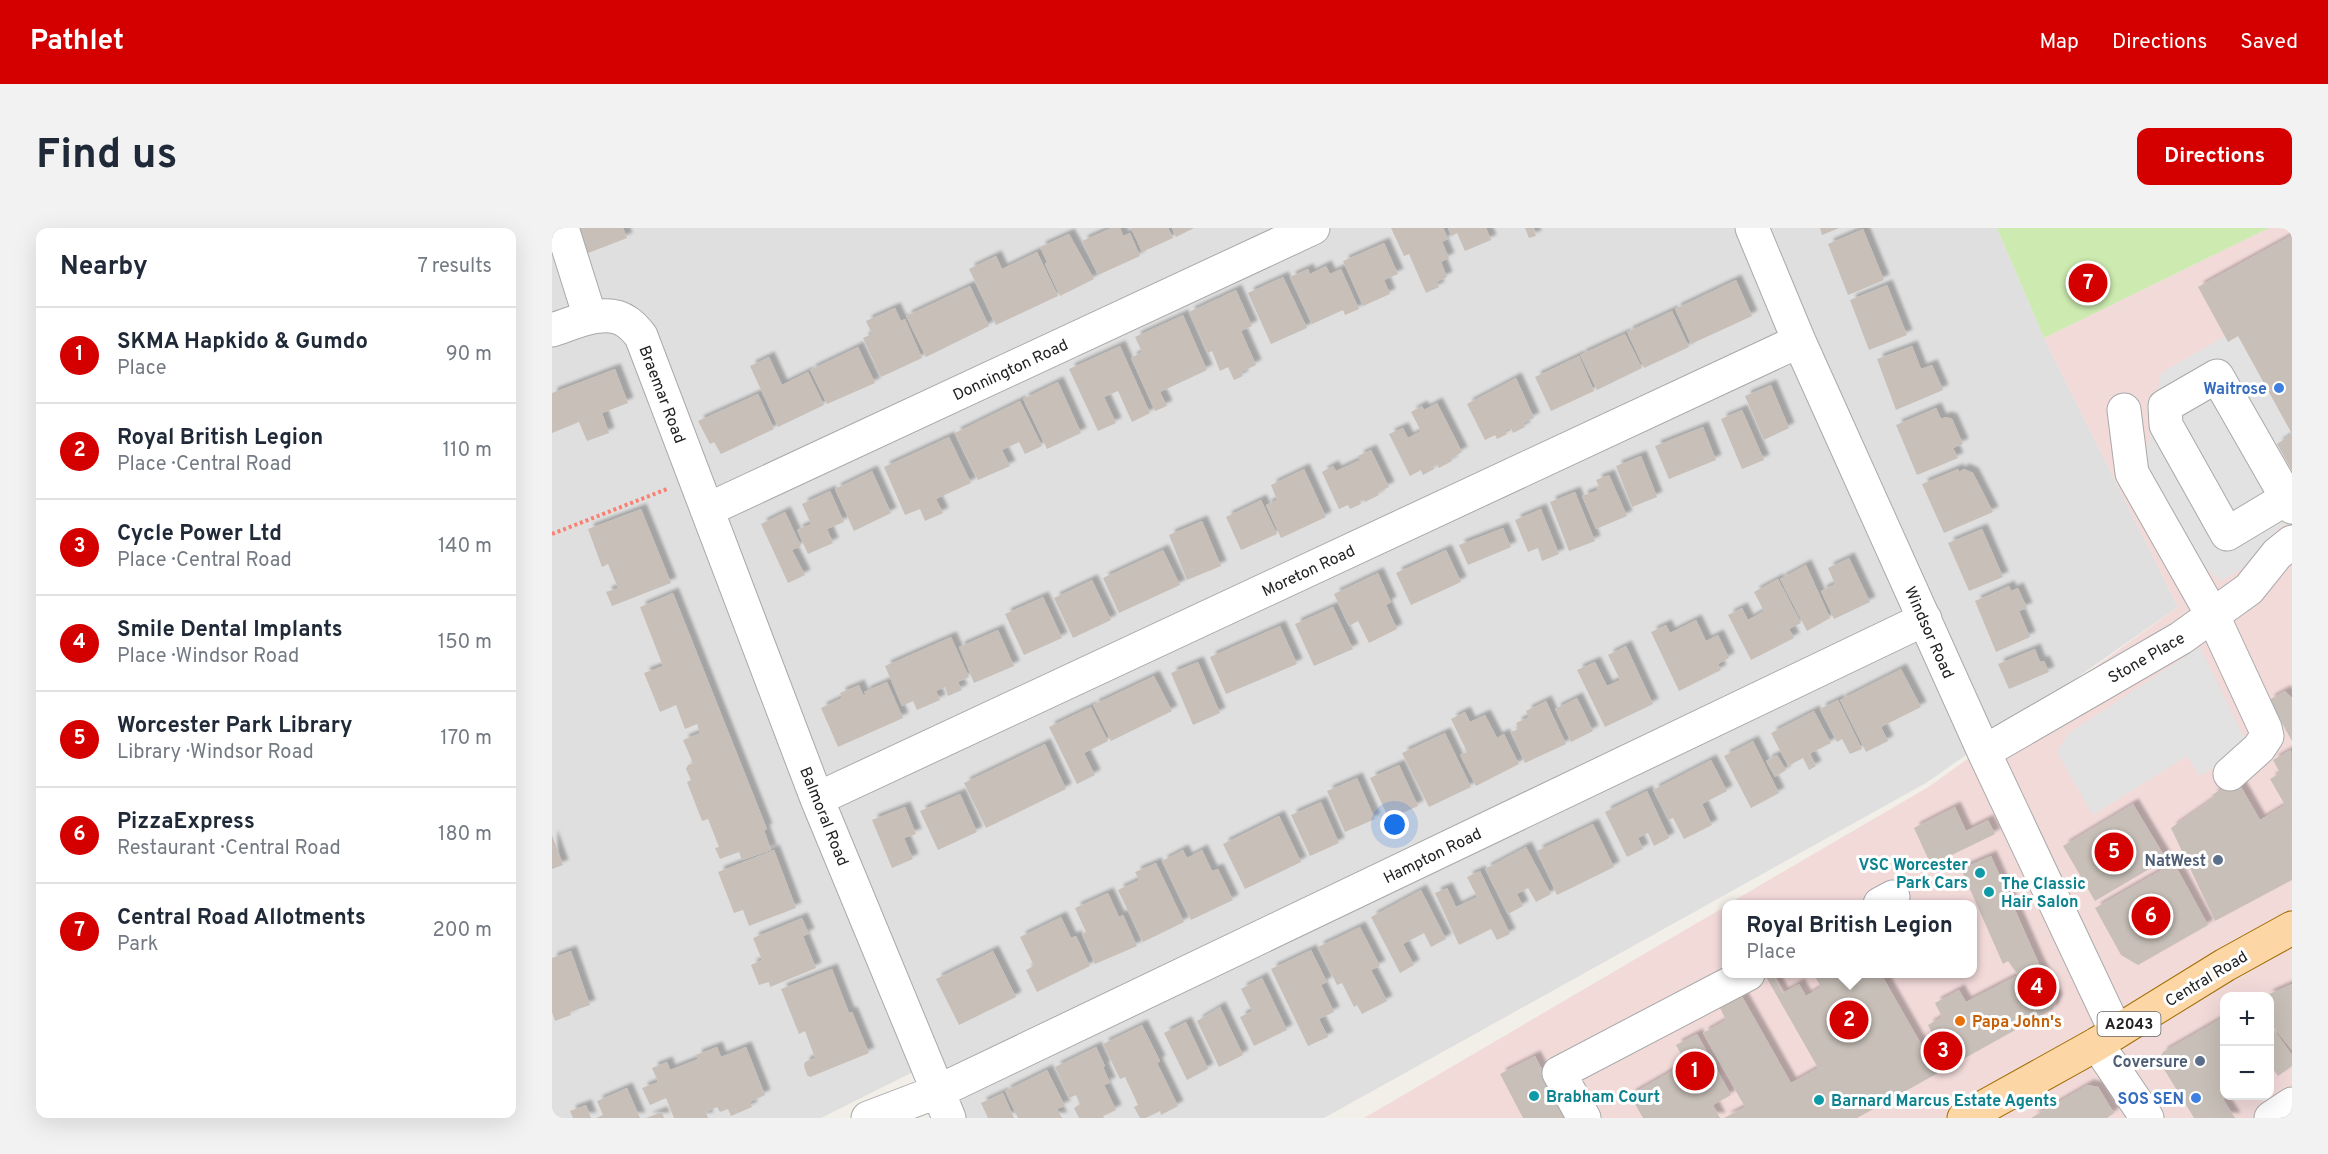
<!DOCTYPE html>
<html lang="en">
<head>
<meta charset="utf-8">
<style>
	:root { --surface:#fff; --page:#f2f2f3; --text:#1f2937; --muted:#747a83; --line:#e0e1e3; --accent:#d40000 }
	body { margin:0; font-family:Overpass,sans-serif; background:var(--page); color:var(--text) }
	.controls { position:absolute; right:18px; bottom:18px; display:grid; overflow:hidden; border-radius:12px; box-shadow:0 6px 24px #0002 }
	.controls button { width:54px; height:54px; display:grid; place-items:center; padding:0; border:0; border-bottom:2px solid var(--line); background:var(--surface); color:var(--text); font:30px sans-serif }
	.you { position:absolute; left:843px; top:597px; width:21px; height:21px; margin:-15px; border:4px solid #fff; border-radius:50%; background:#1a73e8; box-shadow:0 0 0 9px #1a73e833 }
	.badge { display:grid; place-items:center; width:39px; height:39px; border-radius:50%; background:var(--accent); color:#fff; font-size:20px; font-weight:700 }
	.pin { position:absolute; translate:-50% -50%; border:3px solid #fff; box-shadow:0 2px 6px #0006 }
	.popup { position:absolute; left:1170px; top:672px; width:255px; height:78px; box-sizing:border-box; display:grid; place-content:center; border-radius:12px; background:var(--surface); filter:drop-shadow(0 2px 4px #0005); font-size:20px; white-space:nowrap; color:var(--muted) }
	.popup b { font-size:22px; color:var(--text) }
	.popup::after { content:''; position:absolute; left:50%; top:100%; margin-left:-12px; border:12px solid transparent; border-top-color:var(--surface) }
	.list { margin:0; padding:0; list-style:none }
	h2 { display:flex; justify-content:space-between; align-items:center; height:78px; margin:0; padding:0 24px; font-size:26px }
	h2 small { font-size:20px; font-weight:400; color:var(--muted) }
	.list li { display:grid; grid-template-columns:39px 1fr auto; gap:18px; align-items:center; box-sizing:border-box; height:96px; padding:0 24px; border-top:2px solid var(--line) }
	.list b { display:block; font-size:22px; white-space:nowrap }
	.list p { margin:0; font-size:20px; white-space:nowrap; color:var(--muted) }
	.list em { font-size:20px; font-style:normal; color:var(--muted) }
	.map { position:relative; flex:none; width:1740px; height:890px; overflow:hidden; border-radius:12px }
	header { display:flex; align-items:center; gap:36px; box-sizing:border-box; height:84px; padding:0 30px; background:var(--accent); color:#fff }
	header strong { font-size:28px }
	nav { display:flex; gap:33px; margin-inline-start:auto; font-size:21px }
	.intro { display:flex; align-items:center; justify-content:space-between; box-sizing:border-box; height:144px; padding:0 36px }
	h1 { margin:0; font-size:42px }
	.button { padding:15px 27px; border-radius:12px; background:var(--accent); color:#fff; font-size:21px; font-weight:700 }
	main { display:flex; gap:36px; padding:0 36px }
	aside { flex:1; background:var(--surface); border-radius:12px; box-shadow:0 6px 24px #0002 }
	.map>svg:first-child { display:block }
	.residential { fill:#e0dfdf }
	.commercial { fill:#f2dad9; fill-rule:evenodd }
	.grass { fill:#cdebb0 }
	.parking { fill:#e2e2e2 }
	.building { fill:#c7bfb8; filter:url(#shadow) }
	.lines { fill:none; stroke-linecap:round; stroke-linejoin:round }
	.minor-casing { stroke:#a9a9a9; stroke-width:35 }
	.major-casing { stroke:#a06b00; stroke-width:35 }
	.path { stroke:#fa8072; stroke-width:4; stroke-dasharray:3 3; stroke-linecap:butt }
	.minor { stroke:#fff; stroke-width:33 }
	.major { stroke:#fcd6a4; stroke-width:33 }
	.shop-dot { fill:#3f7fe0; stroke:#fff; stroke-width:2 }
	.service-dot { fill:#5c6f8a; stroke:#fff; stroke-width:2 }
	.culture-dot { fill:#0f9aa8; stroke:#fff; stroke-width:2 }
	.food-dot { fill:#e8710a; stroke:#fff; stroke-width:2 }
	.labels { text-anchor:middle; stroke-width:6; stroke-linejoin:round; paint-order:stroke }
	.shield { fill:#fff; stroke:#646464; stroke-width:1.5 }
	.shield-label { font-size:15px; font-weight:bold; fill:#222 }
	.street-label { font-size:16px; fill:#222; stroke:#fff }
	.shop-label { font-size:16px; font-weight:bold; fill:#366cbe; stroke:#fff; text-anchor:end }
	.service-label { font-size:16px; font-weight:bold; fill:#4e5e75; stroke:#fff; text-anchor:end }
	.culture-label { font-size:16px; font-weight:bold; fill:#0d838f; stroke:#fff; text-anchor:start }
	.food-label { font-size:16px; font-weight:bold; fill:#c56008; stroke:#fff; text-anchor:start }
</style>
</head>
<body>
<header>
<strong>Pathlet</strong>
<nav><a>Map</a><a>Directions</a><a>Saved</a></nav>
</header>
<div class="intro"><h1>Find us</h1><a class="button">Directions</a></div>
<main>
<aside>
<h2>Nearby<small>7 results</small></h2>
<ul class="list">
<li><span class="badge">1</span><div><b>SKMA Hapkido &amp; Gumdo</b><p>Place</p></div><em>90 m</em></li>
<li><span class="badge">2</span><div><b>Royal British Legion</b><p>Place · Central Road</p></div><em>110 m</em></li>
<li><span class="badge">3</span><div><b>Cycle Power Ltd</b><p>Place · Central Road</p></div><em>140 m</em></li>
<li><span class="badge">4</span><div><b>Smile Dental Implants</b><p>Place · Windsor Road</p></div><em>150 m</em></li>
<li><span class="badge">5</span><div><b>Worcester Park Library</b><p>Library · Windsor Road</p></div><em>170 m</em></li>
<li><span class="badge">6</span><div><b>PizzaExpress</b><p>Restaurant · Central Road</p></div><em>180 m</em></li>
<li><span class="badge">7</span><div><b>Central Road Allotments</b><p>Park</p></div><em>200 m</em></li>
</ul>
</aside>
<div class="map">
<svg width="1740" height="890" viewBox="0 0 1740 890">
	<defs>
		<filter id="shadow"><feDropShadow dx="5.5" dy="-5.5" stdDeviation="1.5" flood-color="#0004"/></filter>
	</defs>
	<rect width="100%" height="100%" fill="#f2efe9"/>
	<path class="residential" d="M0,0h1445l47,110 134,269 -252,176 -602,335h-386l-19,-49 -98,49h-269z"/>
	<path class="commercial" d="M1717,0h23v887l-5,3h-923l362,-212v68h246v-70h-244l202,-118 248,-179 -134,-269zM1672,768h46v100h-46z"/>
	<path class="grass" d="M1445,0h272l-225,110z"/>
	<path class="parking" d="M1673,108l3,5 10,-5 54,98 -15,10 15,27v49l-13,8 -39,42 -19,11 -19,-17 -57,-103 16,-88z
		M1648,419l48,99 -48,30 -13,-20 -94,59 -36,-63 12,-19z"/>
	<path class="building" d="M15,0h56l4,10 -49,19z
		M559,0h9l3,8 7,-3 10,23 -42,19 -16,-34z
		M579,0h37l5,10 -31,14z
		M620,0h22l-18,9z
		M839,0h52l5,11 -6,3 7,16 -8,4 6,15 -10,5 2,5 -13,6 -17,-39 -5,2z
		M896,0h38l5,12 -26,11 -8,-18 -6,3z
		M973,0h8l3,8 -7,2z
		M1268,0h19l-17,7z
		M1311,1l21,51 -36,15 -20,-51z
		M517,6l25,45 -34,17 -15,-32 2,-2 -7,-15z
		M1740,7v236l-15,-27 15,-10 -54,-98 -10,6 -30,-55z
		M832,15l14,31 -14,6 6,14 -27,12 -20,-45z
		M485,24l21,44 -62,29 -27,-56 27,-13 6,13z
		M774,38l4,8 11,-5 18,40 -14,6 -2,-5 -31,14 -22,-47 18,-8 2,5z
		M731,49l24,51 -36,16 -23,-51z
		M1184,52l16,36 -61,28 -16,-35z
		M1335,57l20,50 -38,15 -19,-50z
		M418,58l19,40 -63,31 -20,-41z
		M684,62l16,36 -11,5 15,34 -15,7 2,4 -9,4 -6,-13 -8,4 -8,-20 -4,2 -19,-41z
		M343,80l6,13 4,-2 17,39 -41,19 -18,-39 9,-4 -6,-13z
		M1120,83l17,36 -45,21 -17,-36z
		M631,87l24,55 -47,22 7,14 -12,5 -24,-53 11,-6 -7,-15z
		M1073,106l17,34 -45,22 -17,-35z
		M568,118l30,67 -18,9 -14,-31 -14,6 12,26 -18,8 -29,-62z
		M1360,118l9,23 11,-4 11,25 -47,20 -19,-51z
		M306,119l17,36 -48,21 -17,-34z
		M1027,128l15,35 -43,20 -16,-34z
		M217,129l13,28 26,-13 16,33 -46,22 -28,-61z
		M63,141l13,34 -26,10 7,20 -22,8 -8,-19 -27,11v-40z
		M964,150l18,40 -11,5 2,4 -12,6 -2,-5 -6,2 2,4 -10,5 -2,-4 -10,5 -18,-36z
		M506,154l23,51 -34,16 -24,-50z
		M1219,157l18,43 -25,12 -19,-44z
		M206,166l16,35 -53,25 -7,-12 -4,2 -12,-23z
		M468,173l22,45 -17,8 -6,-12 -17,8 8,16 -32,14 -23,-47z
		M885,175l25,49 -11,6 1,3 -13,7 -2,-4 -4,2 1,3 -11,6 -2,-5 -11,6 -21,-42 14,-6 5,10 13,-7 -10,-19 11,-6 2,4z
		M1384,180l5,11 5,-2 6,2 11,25 -10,4 5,10 -41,17 -21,-50z
		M1190,182l22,50 -22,9 -21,-50z
		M1151,199l13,33 -47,19 -14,-33z
		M397,209l22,46 -35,16 7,14 -18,8 -5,-12 -15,6 -21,-48z
		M819,222l18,37 -11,5 1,3 -14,7 -1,-2 -4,1 1,3 -11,5 -2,-4 -9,4 -17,-37 11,-6 3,5 24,-11 -2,-4z
		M1089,228l16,41 -25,10 -16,-41z
		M752,241l22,48 -45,21 -15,-33 11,-5 -6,-15z
		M1406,241l1,3 5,-3 9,4 20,39 -49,21 -22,-49z
		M320,243l19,42 -37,18 -19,-42z
		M1057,247l18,41 -31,13 -14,-33 16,-6 -2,-3 3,-1 -3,-6z
		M278,263l14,31 -17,7 6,14 -25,11 -11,-24 14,-6 -9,-20z
		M1023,264l20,49 -26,10 -19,-49z
		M709,272l16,34 -36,16 -15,-33z
		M89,281l30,74 -59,23 -6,-14 12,-4 -10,-24 -6,3 -14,-38z
		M989,281l18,45 -17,7 -4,-13 -10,4 -13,-32z
		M233,284l16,34 -9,4 13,25 -17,8 -27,-59z
		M650,293l19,45 -34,14 -18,-45z
		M951,300l8,19 -43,18 -9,-20z
		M1430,301l21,48 -34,14 -21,-48z
		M611,322l17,35 -61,28 -16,-35z
		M894,322l15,32 -50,23 -15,-32z
		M1297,330l21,44 -36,17 -13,-28 14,-7 -7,-16z
		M1254,337l24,53 -23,13 -27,-52z
		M826,345l13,29 -5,3 11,24 -28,14 -11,-22 -9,5 -15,-32z
		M1226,351l23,44 -12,6 5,9 -43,22 -23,-45 14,-7 6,12 16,-9 -10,-19z
		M540,352l19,40 -38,18 -19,-40z
		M1457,358l2,5 7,-3 9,20 -8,3 11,26 -34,15 -21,-51z
		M121,365l94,236 -3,1 7,20 -29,10 -3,-8 -19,7 -5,-11 4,-1 -11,-28 -6,2 -15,-39 4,-2 -5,-11 2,-4 5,-2 -10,-23 17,-7 -3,-9 -12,5 -9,-24 -16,7 -16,-39 19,-7 -23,-59z
		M491,369l19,41 -38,17 -19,-41z
		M781,379l20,42 -39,17 -19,-42z
		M1144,392l10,21 12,-6 11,23 -11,6 3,6 -42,21 -28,-59 15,-7 4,8z
		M728,398l17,38 -71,30 -16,-37z
		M446,402l16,36 -40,17 -15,-36z
		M399,409l18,40 -11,5 4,8 -14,6 -3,-9 -9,4 4,9 -23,10 -4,-9 -11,5 -17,-40z
		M1074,418l27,58 -48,23 -28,-57 18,-8 12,24 13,-6 -12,-25z
		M1483,421l5,13 4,-1 5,11 -40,17 -11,-25z
		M646,434l22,51 -27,12 -22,-52z
		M1349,441l20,38 -40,20 7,14 -22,11 -26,-52z
		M602,448l18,35 -61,30 -18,-36z
		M335,454l16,36 -65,29 -17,-39 21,-10 -2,-5 19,-8 4,10 3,-1 -2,-2z
		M1733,463l7,7v43l-23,-41z
		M1025,470l16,33 -22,11 -16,-33z
		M1286,472l24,49 -12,5 -8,-15 -5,3 -17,-33z
		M994,473l20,43 -41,19 -14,-31 8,-3 -3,-6 13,-6 -3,-6z
		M539,479l17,34 -24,12 11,22 -18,9 -28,-57z
		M1262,483l17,32 -22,11 7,12 -7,4 -6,-12 -15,8 -17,-33z
		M913,484l5,10 15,-7 12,23 7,-4 15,30 -43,22 -16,-31 7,-3 -16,-33z
		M893,505l26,54 -42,20 -27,-54z
		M1201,513l26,52 -28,15 -27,-52z
		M493,516l21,45 -80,39 -22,-45z
		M1739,522l1,130 -77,41 -44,-93 43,-30 -2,-3 25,-15 23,40 25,-15 -15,-26 10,-6 -7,-13z
		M1225,527l9,15 -11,7 -9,-16z
		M1159,532l16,31 -25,13 10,21 -28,14 -11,-21 -4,2 -16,-30z
		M847,537l19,41 -29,13 -19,-41z
		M805,550l18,41 -30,13 -18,-41z
		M1095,563l22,47 -15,8 -6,-13 -10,5 5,11 -16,8 -22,-45z
		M408,566l17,38 -39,18 -18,-39z
		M769,574l18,41 -29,13 -19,-41z
		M1581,576l33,55 -71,42 -32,-55z
		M353,579l11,27 -12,4 9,21 -21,9 -20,-48z
		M1403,579l11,24 22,-11 7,14 -64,31 -17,-37z
		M727,588l22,46 -56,27 -22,-45z
		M1041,596l21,43 -57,28 -20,-44z
		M0,607l11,30 -11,4z
		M974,619l25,47 -15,8 -8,-14 -11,6 6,12 -15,8 -23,-45z
		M222,622l22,58 -47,18 -6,-16 -9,3 -16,-41z
		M631,622l4,8 15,-8 10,21 6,-2 15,31 -42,20 -29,-59z
		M1439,628l48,108 18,35 -4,10 -196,109h-133l21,-11 -42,-74 23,-13 -7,-14 21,-13 51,90 27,-15 -53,-93 2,-1h5l11,19 16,-9 7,12 15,-9 -7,-12 3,-1h64l40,70 13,-7 -6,-12 14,-8 -7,-14 24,-13 7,12 52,-27 -10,-14 -5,3 -42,-95z
		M604,635l28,59 -41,20 -25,-52 21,-10 -4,-8z
		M1622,635l34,62 -70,40 -17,-10 -26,-47z
		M928,643l30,63 -13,6 -6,-11 -32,16 -24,-52 12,-5 9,19 21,-10 -10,-20z
		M869,662l25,49 -15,8 -7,-14 -21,11 11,21 -14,8 -29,-56z
		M556,665l11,24 4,-2 14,31 -42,18 -13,-30 4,-2 -11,-24z
		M509,689l10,21 5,-2 14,30 -53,26 -11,-22 8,-4 -14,-29z
		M250,690l7,16 -6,2 13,32 -46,19 -1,-5 -10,3 -8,-20 11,-5 -9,-22z
		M808,699l20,39 -9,4 16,31 -25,13 -5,-9 -3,2 -12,-24 -5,2 -19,-38z
		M759,722l16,32 -6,3 13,27 -15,7 9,18 -20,9 -37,-77z
		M19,723l19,54 -20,7 1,3 -16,6 -3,-9v-54z
		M441,723l23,46 -57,28 -23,-46z
		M280,741l17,44 3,-1 17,41 -59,24 -3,-2 -3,-9 1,-4 10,-4 -10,-27 -6,3 -18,-45z
		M710,750l25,52 -33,16 -14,-29 12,-6 -11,-22z
		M1740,756v66l-22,-27v-27h-5z
		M668,779l23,48 -24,12 -22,-46z
		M1672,789v79h6l-7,3 12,19h-41l-35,-57 4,-9z
		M634,794l22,47 -21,11 -23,-47z
		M1718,796l22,31v11l-14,10 -8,-11z
		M590,797l18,36 -3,2 21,43 -17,9 -1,-4 -14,7h-6l-6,-11 4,-2 -13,-28 -5,2 -17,-35z
		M1145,806l34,61 -18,10 7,13h-77l-13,-23 56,-32 -10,-18z
		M165,819l4,10 25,-10 19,48 -15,7 2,5 -21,9 -3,-7 -8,3 -3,-5 -11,5 2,6h-34l-8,-20 -16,7 -8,-17 16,-6 -6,-14 15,-6 3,8 28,-11 -2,-4z
		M544,819l9,19 -2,1 7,16 -6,2 12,25 -13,6 1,2h-25l-5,-10 6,-4 -4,-9 -7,3 -14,-31z
		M983,828l32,62h-44l-23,-44z
		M495,842l18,36 -8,3 5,9h-44l-13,-27z
		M1536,857l10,2 16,26 -7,5h-76z
		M75,860l13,30h-44l7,-3 -6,-14z
		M451,865l11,25h-26l-7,-15z
		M34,877l5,13h-18l-3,-7z
		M110,884l2,6h-18z"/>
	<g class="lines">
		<defs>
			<path id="minor" d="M10,0l28,89
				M1200,0l47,113 185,411 132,280
				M0,102c22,-7 54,-23 75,-8 5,3 10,9 14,14l176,463 132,319
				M1572,182l8,63 81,143 52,112 2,8 -8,12 -29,26
				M1735,270l-60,36 -61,-109 -1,-19 52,-30 75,131
				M155,282l606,-282
				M1432,524l197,-114 68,-49 28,-35 15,-12
				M265,571l982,-458
				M1328,676l13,-7
				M1545,816l50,74
				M316,890l71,-27 986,-472
				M1032,890l-25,-45 189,-99
				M1719,890l21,-14"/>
			<path id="major" d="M1412,890l133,-74 128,-79 67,-37"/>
		</defs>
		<use href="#minor" class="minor-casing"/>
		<use href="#major" class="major-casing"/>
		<path class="path" d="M0,306l115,-45"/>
		<use href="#minor" class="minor"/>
		<use href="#major" class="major"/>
	</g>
	<g class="shop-dot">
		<circle cx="1727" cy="160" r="6"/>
		<circle cx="1644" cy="870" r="6"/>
	</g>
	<g class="service-dot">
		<circle cx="1666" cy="632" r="6"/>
		<circle cx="1648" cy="833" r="6"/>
	</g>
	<g class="culture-dot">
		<circle cx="1428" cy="645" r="6"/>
		<circle cx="1437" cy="664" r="6"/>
		<circle cx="982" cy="868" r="6"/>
		<circle cx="1267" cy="872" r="6"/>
	</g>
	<circle class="food-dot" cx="1408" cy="793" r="6"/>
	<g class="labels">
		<rect class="shield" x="1545.5" y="784" width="63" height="24" rx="4.5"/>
		<g class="shield-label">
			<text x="1577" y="801">A2043</text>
		</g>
		<g class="street-label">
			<text transform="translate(458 141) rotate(-25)" y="6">Donnington Road</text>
			<text transform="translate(111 166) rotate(69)" y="6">Braemar Road</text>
			<text transform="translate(756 342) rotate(-25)" y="6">Moreton Road</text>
			<text transform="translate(1378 404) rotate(66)" y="6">Windsor Road</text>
			<text transform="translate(1594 429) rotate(-30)" y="6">Stone Place</text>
			<text transform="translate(273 588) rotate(68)" y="6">Balmoral Road</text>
			<text transform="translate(880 627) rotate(-26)" y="6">Hampton Road</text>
			<text transform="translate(1654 750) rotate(-31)" y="6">Central Road</text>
		</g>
		<g class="shop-label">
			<text x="1715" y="166">Waitrose</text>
			<text x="1632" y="876">SOS SEN</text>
		</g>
		<g class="service-label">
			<text x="1654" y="638">NatWest</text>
			<text x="1636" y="839">Coversure</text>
		</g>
		<g class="culture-label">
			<text x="1416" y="642" text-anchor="end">VSC Worcester<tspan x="1416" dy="18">Park Cars</tspan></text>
			<text x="1449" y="661">The Classic<tspan x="1449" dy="18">Hair Salon</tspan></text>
			<text x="994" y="874">Brabham Court</text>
			<text x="1279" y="878">Barnard Marcus Estate Agents</text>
		</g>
		<g class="food-label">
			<text x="1420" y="799">Papa John's</text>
		</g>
	</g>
</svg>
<div class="controls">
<button>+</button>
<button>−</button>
</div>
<div class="you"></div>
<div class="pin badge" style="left:1143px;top:843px">1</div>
<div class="pin badge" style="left:1297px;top:792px">2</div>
<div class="popup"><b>Royal British Legion</b>Place</div>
<div class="pin badge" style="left:1391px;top:823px">3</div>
<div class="pin badge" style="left:1485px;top:759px">4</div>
<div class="pin badge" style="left:1562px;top:624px">5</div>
<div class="pin badge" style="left:1599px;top:688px">6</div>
<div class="pin badge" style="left:1536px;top:55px">7</div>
</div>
</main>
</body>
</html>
